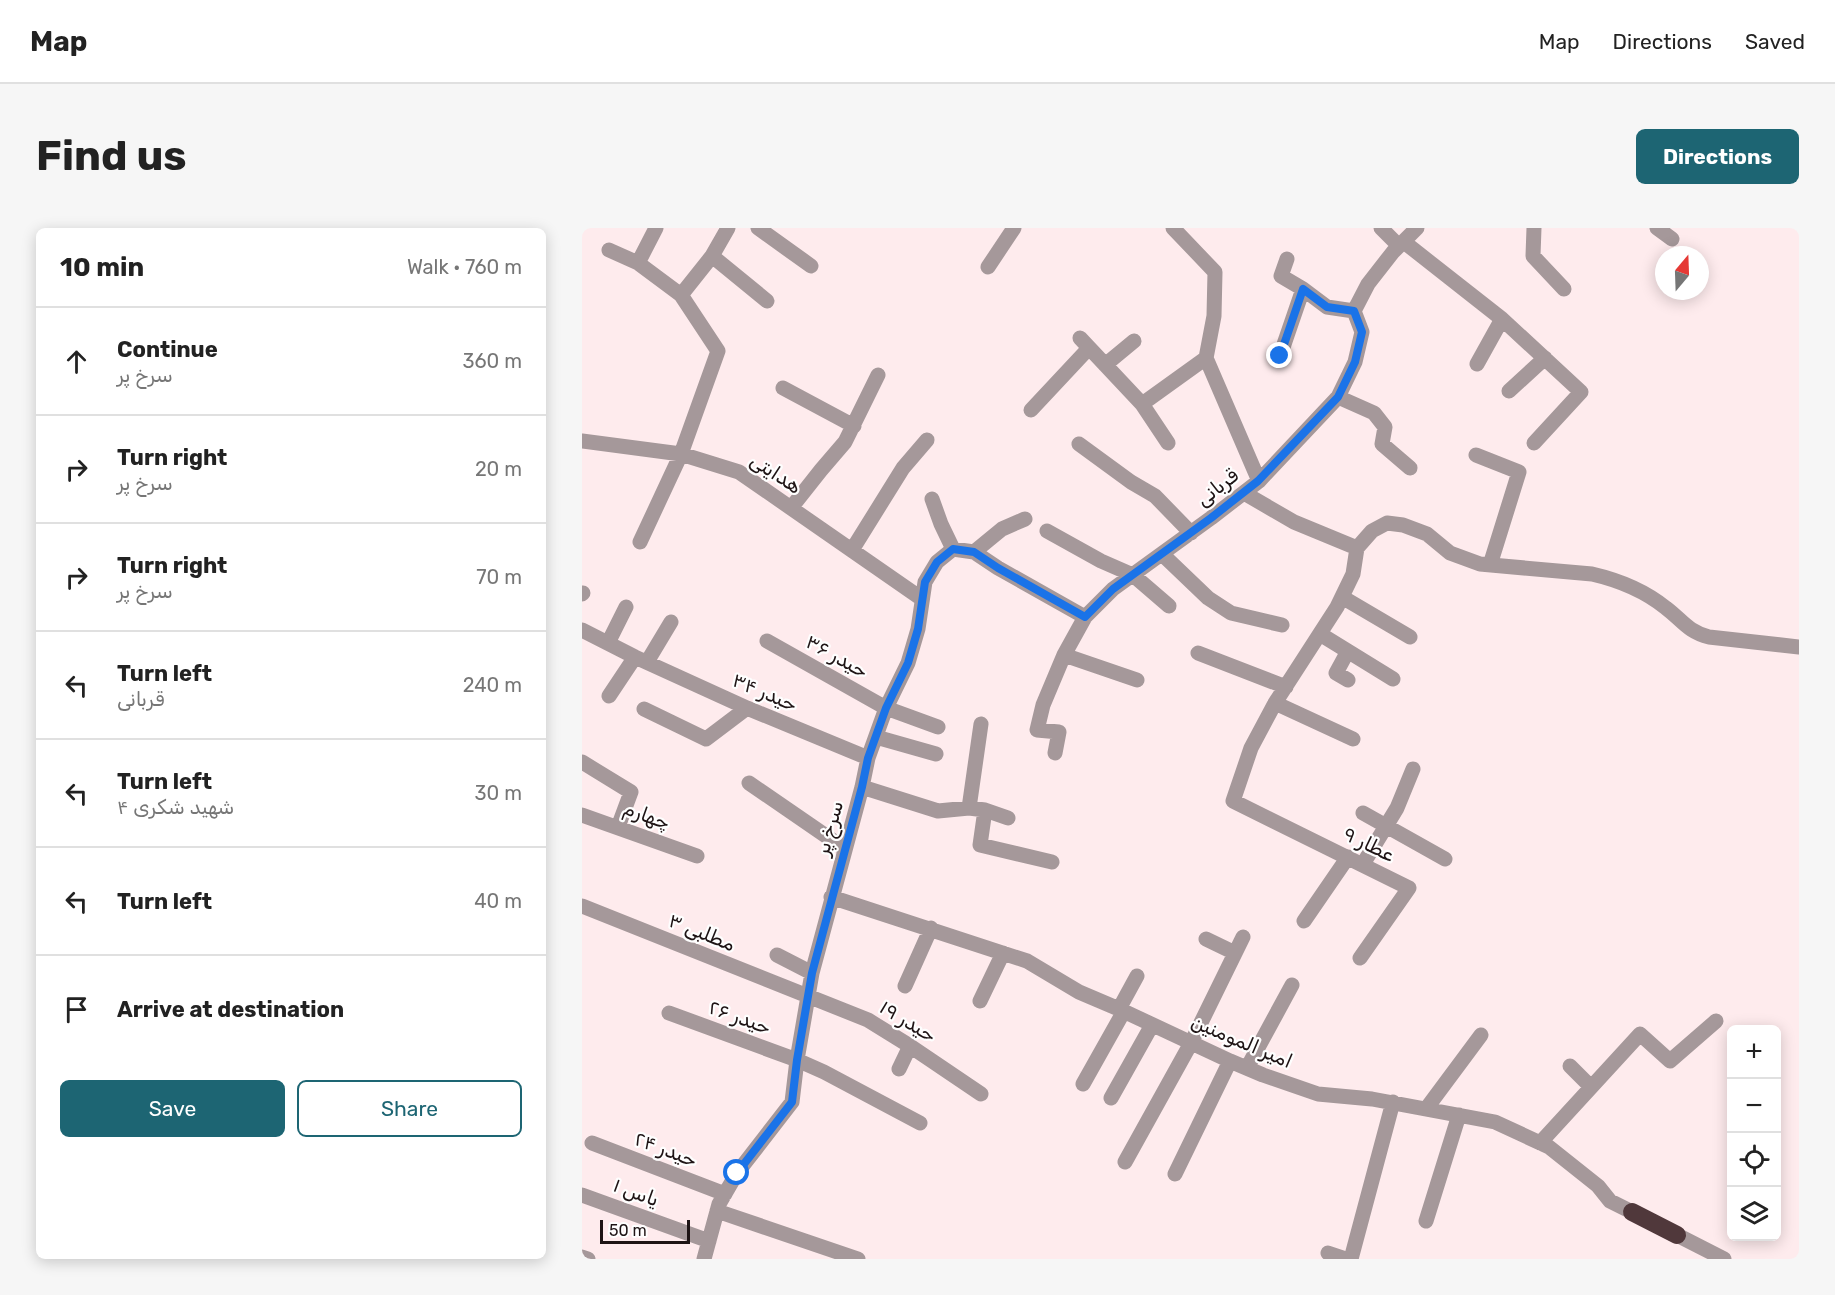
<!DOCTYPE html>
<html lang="en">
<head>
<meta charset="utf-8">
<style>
	:root { --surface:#fff; --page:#f6f6f6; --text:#222; --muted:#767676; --line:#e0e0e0; --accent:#1d6573 }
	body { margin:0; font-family:Rubik,Vazirmatn,sans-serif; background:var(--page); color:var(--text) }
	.controls { position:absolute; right:18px; bottom:18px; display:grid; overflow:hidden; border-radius:9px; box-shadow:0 3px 15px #0003 }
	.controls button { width:54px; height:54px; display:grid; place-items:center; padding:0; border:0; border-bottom:2px solid var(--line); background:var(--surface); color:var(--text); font:30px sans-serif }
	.compass { position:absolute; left:1073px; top:18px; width:54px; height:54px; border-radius:50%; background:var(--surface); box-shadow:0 3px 15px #0003; rotate:19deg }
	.scale { position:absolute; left:18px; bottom:15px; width:90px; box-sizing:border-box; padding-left:6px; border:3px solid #1e1415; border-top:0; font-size:16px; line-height:21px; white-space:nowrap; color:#1e1415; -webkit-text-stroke:4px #fefefe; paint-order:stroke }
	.stop { position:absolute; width:18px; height:18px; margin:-14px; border:4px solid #1a73e8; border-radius:50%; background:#fff }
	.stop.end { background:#1a73e8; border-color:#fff; box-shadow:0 2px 6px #0008 }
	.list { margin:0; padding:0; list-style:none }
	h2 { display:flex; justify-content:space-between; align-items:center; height:78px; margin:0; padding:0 24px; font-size:26px }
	h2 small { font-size:20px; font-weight:400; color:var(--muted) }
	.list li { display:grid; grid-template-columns:39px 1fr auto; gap:18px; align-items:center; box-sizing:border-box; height:108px; padding:0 24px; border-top:2px solid var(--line) }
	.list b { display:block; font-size:22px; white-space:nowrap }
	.list p { margin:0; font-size:20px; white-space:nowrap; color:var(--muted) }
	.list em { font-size:20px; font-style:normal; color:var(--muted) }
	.actions { display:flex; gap:12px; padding:18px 24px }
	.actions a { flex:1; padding:14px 0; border:2px solid var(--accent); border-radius:9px; text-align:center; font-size:21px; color:var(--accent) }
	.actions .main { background:var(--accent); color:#fff }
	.icon { flex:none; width:33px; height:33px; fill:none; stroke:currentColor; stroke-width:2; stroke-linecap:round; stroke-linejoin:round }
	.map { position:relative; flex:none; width:1217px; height:1031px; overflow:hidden; border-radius:9px }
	header { display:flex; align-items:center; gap:36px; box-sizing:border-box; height:84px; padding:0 30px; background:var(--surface); border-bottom:2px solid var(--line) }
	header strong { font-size:28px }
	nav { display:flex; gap:33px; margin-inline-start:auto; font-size:21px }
	.intro { display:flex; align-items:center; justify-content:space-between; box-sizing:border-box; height:144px; padding:0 36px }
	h1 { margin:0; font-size:42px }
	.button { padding:15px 27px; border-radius:9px; background:var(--accent); color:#fff; font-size:21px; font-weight:700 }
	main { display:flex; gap:36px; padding:0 36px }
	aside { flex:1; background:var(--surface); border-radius:9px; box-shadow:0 3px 15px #0003 }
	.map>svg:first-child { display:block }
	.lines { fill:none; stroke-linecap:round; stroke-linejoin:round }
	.minor { stroke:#a5989a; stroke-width:15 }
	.highway { stroke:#50383b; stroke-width:18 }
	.route { stroke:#1a73e8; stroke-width:8 }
	.labels { text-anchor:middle; stroke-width:4.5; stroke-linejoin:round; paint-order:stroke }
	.street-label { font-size:20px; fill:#1e1415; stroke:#fefefe }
</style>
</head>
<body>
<header>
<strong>Map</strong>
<nav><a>Map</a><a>Directions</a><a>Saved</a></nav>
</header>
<div class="intro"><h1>Find us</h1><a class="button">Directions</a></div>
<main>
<aside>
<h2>10 min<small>Walk · 760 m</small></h2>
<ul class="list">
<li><svg class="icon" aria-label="ahead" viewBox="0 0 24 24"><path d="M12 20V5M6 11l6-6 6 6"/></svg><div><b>Continue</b><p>سرخ پر</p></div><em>360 m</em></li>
<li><svg class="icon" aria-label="right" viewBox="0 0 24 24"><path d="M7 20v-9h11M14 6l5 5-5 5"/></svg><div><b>Turn right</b><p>سرخ پر</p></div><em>20 m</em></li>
<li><svg class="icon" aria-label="right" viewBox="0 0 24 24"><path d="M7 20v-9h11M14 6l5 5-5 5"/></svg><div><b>Turn right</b><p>سرخ پر</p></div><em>70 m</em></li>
<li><svg class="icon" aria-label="left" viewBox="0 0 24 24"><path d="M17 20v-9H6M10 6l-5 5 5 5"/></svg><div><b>Turn left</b><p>قربانی</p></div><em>240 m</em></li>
<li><svg class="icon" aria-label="left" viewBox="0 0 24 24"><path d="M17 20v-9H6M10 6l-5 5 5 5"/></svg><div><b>Turn left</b><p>شهید شکری ۴</p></div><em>30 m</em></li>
<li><svg class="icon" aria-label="left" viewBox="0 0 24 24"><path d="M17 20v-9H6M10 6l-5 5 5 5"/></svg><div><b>Turn left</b></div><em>40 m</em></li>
<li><svg class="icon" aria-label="arrive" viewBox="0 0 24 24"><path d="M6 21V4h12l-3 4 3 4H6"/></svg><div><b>Arrive at destination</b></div></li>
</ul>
<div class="actions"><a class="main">Save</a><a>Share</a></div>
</aside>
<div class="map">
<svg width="1217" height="1031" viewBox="0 0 1217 1031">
	<rect width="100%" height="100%" fill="#feebed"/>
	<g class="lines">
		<path class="minor" d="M176,0l53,38
			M591,0l42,44 -1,44 -8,42 53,123
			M799,0l18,18
			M952,0l-1,28 31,33
			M1075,0l15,11
			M822,14l98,77 79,73 -47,51
			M27,22l29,13 43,32 37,56 -37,103 -41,88
			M130,28l55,45
			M705,31l-6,17 22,13 24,18 27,4
			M56,35l18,-35
			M406,39l26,-39
			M99,67l31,-39 16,-28
			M498,110l62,66 26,39
			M698,128l23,-67
			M895,136l25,-45
			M523,137l29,-24
			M201,160l71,38
			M927,163l36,-33
			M756,169l36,16 11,14 -3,17 28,24
			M560,176l64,-46
			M449,182l58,-62
			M0,213l99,13 58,18 183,127
			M497,216l52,38 24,14 36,37
			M894,227l43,17 -29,93
			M662,265l50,29 63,26
			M350,271l9,25 12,25
			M209,280l30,-38 24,-28 33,-67
			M465,303l54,30 32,14 36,31
			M270,322l51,-82 24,-28
			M392,324l28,-23 23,-10
			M580,326l46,44 23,15 51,12
			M0,366l1,-1
			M760,369l68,40
			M0,402l53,27 112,51 121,50
			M738,406l73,45
			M185,413l119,67 52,19
			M26,415l18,-36
			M766,423l-12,22 12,7
			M616,425l88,34
			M482,427l73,25
			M65,434l24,-40
			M27,468l26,-39
			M693,475l78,36
			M62,481l62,30 41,-31
			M294,509l60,17
			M473,525l4,-21 -22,-2 6,-25 21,-50 21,-38 28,-28 98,-71 48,-37 79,-84 17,-35 7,-30 -8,-21 14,-27 25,-32 24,-24
			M0,534l49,30 -13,35
			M167,555l96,66
			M280,559l76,24 31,-3 16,2 23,8
			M387,580l12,-84
			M403,582l-5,35 72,17
			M781,585l82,46
			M0,587l115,41
			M781,636l34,-56 16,-39
			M249,669l196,64 52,31 40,17 111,52 33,14 55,19 54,5 123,23 54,25 49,39 12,15 22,11
			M0,678l286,114 42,26 71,48
			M722,693l44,-64
			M624,711l29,14
			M195,727l35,18
			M778,730l49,-70 -176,-87 18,-53 24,-45 62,-96 16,-33 4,-26 15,-17 15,-8 16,2 24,9 23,19 30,11 112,10c26,6 53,17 74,34 16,12 22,24 43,29l90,10
			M323,758l26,-58
			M398,773l23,-48
			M537,781l18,-33
			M87,785l128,47 27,12 96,51
			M988,838l21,21
			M665,840l45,-83
			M317,841l11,-23
			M501,856l41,-73
			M529,870l41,-73
			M844,881l55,-74
			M10,915l133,51
			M958,915l100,-109 30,27 46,-40
			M543,934l66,-119 52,-106
			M593,946l55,-113
			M0,967l127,46
			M135,983l141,48
			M844,993l33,-106
			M1095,1007l47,24
			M746,1025l18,6
			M0,1029l6,2
			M122,1031l15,-55 18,-31 55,-71 5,-42 15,-87 50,-186 6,-29 18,-50 22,-45 10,-34 7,-47 12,-20 16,-13 21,3 24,16 87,49
			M769,1031l42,-157"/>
		<path class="highway" d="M1050,984l45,23"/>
	</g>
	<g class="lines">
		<path class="route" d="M155,945l55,-71 5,-42 15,-87 50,-186 6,-29 18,-50 22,-45 10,-34 7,-47 12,-20 16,-13 21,3 24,16 87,49 28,-28 98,-71 47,-37 80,-84 17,-35 7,-30 -8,-21 -27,-4 -24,-18 -23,67"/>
	</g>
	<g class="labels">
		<g class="street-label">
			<text transform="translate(194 245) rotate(33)" y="7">هدایتی</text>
			<text transform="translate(635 259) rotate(-38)" y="7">قربانی</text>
			<text transform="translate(255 428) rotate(29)" y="7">حیدر ۳۶</text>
			<text transform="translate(183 464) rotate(23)" y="7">حیدر ۳۴</text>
			<text transform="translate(65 587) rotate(20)" y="7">چهارم</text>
			<text transform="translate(247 600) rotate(-74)" y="7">سرخ پر</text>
			<text transform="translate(787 616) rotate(26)" y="7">عطار ۹</text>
			<text transform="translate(120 704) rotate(22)" y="7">مطلبی ۳</text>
			<text transform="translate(158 789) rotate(20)" y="7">حیدر ۲۶</text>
			<text transform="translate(326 793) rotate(31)" y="7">حیدر ۱۹</text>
			<text transform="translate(660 813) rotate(23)" y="7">امیر المومنین</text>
			<text transform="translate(84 921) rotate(21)" y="7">حیدر ۲۴</text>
			<text transform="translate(54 964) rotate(20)" y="7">یاس ۱</text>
		</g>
	</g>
</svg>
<div class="controls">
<button>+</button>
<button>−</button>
<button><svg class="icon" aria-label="locate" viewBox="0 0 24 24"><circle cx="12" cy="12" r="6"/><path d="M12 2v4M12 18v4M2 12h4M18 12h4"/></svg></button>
<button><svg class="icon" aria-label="layers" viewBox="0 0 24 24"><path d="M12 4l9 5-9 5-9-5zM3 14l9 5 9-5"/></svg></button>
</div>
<svg class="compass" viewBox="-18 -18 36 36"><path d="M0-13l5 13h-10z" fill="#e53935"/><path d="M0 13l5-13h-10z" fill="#767676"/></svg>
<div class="scale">50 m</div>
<div class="stop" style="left:155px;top:945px"></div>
<div class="stop end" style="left:698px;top:128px"></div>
</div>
</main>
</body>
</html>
